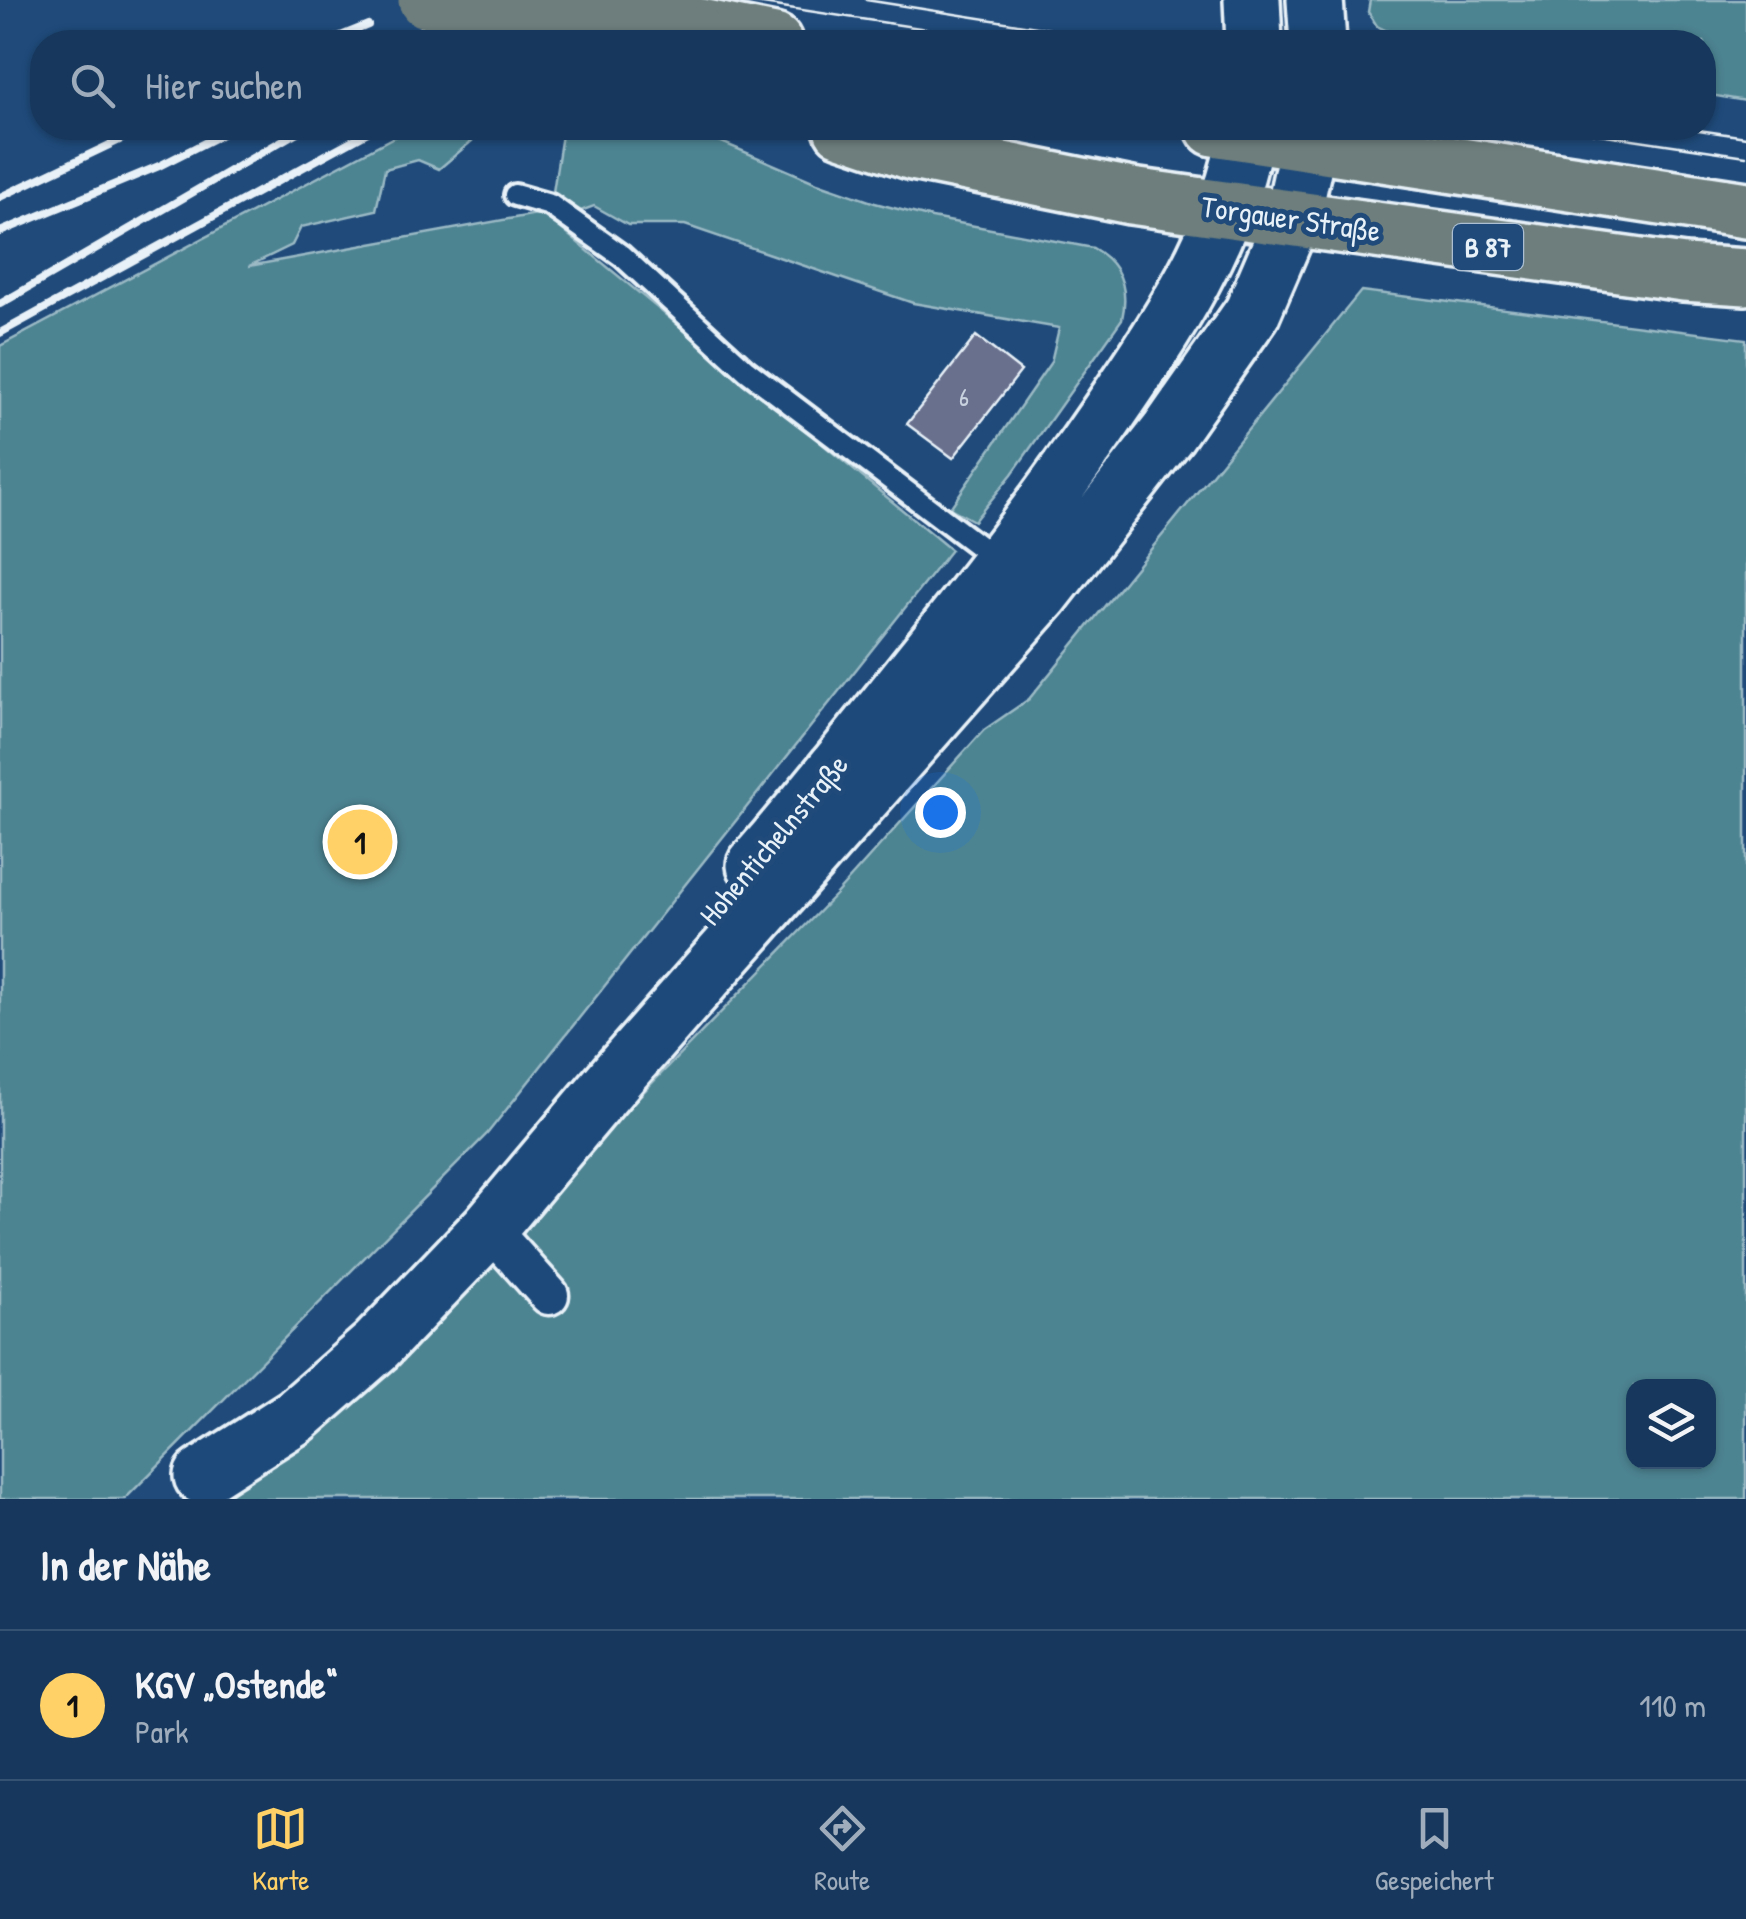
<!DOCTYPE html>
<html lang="de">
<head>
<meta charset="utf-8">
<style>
	:root { --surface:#17385c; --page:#244365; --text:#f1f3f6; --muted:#9eacbb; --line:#365272; --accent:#ffd166 }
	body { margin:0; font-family:"Patrick Hand",sans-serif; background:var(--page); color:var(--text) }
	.controls { position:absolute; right:30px; bottom:30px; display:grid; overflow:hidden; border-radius:20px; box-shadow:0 2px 8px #0004 }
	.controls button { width:90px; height:90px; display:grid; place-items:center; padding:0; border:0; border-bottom:2px solid var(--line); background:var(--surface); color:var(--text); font:50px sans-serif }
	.you { position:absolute; left:940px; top:812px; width:35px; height:35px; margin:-25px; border:8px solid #fff; border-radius:50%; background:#1a73e8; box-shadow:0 0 0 15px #1a73e833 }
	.badge { display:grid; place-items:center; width:65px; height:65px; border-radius:50%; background:var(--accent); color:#111; font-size:32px; font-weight:700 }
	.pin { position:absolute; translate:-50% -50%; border:5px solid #fff; box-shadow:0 2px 10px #0006 }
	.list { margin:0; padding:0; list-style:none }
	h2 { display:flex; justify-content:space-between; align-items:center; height:130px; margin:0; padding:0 40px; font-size:42px }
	h2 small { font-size:32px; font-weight:400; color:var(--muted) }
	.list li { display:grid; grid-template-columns:65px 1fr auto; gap:30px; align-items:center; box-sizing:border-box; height:150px; padding:0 40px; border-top:2px solid var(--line) }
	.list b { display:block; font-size:38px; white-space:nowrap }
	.list p { margin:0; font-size:32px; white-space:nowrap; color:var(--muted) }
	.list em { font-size:32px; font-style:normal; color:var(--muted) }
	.icon { flex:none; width:55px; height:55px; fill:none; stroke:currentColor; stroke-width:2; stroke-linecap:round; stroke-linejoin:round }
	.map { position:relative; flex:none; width:1746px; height:1499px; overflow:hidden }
	.search { position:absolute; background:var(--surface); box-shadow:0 2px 8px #0004; left:30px; right:30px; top:30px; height:110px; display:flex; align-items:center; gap:25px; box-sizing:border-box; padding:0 35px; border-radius:40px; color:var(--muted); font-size:38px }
	.sheet { height:280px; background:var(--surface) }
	nav { display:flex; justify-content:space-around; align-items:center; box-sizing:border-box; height:140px; border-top:2px solid var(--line); background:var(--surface); font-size:28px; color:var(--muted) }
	nav a { display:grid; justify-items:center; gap:5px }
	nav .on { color:var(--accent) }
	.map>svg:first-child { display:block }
	.green { fill:#4e8492; stroke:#9bbac5; stroke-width:2.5; fill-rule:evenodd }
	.building { fill:#69708e; stroke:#e8f1f8; stroke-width:2.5 }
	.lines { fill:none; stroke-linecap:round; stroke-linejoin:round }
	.service-casing { stroke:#e8f1f8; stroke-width:28 }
	.minor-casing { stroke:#e8f1f8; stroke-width:45 }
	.secondary-casing { stroke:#e8f1f8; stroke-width:62 }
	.primary-casing { stroke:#e8f1f8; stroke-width:62 }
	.service { stroke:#1f4a7a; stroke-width:20 }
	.minor { stroke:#1f4a7a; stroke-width:38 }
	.secondary { stroke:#1f4a7a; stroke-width:55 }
	.primary { stroke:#6d7e7c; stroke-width:55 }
	.tram { stroke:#e8f1f8; stroke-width:2.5 }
	.rail { stroke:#e8f1f8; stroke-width:8 }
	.primary-bridge-casing { stroke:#e8f1f8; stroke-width:62; stroke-linecap:butt }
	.primary-bridge { stroke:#6d7e7c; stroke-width:55 }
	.labels { text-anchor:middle; stroke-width:10; stroke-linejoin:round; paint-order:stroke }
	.number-label { font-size:25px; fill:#c8d1de }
	.shield { fill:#1f4a7a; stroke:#acbfd2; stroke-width:2.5 }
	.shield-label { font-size:28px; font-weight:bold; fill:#e8f1f8 }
	.street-label { font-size:30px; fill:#e8f1f8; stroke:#1f4a7a }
</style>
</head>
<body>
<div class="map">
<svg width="1746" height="1499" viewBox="0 0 1746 1499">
	<rect width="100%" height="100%" fill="#1f4a7a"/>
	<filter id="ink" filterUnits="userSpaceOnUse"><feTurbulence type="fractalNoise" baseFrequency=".01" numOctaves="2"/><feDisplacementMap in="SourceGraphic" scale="20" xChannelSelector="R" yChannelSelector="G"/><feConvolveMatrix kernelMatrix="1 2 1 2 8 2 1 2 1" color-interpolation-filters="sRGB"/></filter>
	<g filter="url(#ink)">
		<path class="green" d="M1370,0h376v101l-42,-7v-52h-294l-33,-16 -9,-14z
			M411,128h55l7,12 -34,29 -21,-9 -33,9 -9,41 -75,17 -9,18 -43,21 293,-53 409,337 -464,584 -362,365h-125v-1153z
			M563,128h126l128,55 58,20 57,15 161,30c28,16 36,40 29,71l-110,155 -38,47 -24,-13 101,-146 8,-34 -146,-25 -228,-78h-57l-34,-19 -16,6 -25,-20z
			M1361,291l385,48v1160h-1533l156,-125 466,-479 149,-165 45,-31zM1634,1386h74v76h-74z"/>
		<path class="building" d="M976,336l45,35 -68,87 -46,-34z"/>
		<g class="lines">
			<defs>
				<path id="service" d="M515,195l35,10 72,51 124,114 251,190"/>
				<path id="minor" d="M489,1228l60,67"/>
				<path id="secondary" d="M1252,0l2,42
					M1315,0l3,42
					M755,865c62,-70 119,-144 178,-217 60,-75 118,-151 172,-230 60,-87 126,-184 142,-290
					M202,1476l94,-60 80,-70 113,-118 133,-158 420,-476 126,-161 84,-120 40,-93 20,-92"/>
				<path id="primary" d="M691,25l83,17
					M842,128l71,24 218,44 553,77 62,4
					M1214,128l532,82"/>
			</defs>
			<use href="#service" class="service-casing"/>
			<use href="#minor" class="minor-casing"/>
			<use href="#secondary" class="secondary-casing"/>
			<use href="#primary" class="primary-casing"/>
			<use href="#service" class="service"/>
			<use href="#minor" class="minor"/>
			<use href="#secondary" class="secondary"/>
			<use href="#primary" class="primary"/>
			<path class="tram" d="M736,0l276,42
				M866,0l265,42
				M1559,128l187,28
				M1685,128l61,9"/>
			<path class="rail" d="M326,42l42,-17
				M396,42l24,-11
				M465,42l4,-2
				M0,197l145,-69
				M0,232l159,-66 75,-38
				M0,304l304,-176
				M0,333l375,-205"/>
			<defs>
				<path id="primary-bridge" d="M426,0l104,25
					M495,0l196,25"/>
			</defs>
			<use href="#primary-bridge" class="primary-bridge-casing"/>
			<use href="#primary-bridge" class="primary-bridge"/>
		</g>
	</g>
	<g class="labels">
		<g class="number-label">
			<text x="964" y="406">6</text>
		</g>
		<rect class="shield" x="1453" y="224" width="70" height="46" rx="8"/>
		<g class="shield-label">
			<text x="1488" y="257">B 87</text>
		</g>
		<g class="street-label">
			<text transform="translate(1291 219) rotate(8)" y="10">Torgauer Straße</text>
			<text transform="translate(774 840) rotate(-50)" y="10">Hohentichelnstraße</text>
		</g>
	</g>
</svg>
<div class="controls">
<button><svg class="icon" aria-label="layers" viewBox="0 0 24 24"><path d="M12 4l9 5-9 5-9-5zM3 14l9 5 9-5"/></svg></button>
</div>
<div class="you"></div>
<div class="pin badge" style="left:360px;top:842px">1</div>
<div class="search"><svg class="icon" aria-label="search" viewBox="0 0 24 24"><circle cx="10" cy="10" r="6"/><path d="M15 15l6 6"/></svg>Hier suchen</div>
</div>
<section class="sheet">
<h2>In der Nähe<small></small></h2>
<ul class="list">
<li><span class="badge">1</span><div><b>KGV „Ostende“</b><p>Park</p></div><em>110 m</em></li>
</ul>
</section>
<nav>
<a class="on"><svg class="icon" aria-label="map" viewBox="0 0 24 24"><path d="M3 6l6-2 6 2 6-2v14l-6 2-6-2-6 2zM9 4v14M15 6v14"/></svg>Karte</a>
<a><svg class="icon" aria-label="directions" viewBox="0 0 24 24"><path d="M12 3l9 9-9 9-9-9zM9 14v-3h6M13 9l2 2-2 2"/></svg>Route</a>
<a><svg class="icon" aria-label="saved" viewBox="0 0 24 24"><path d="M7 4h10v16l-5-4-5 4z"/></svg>Gespeichert</a>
</nav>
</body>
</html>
